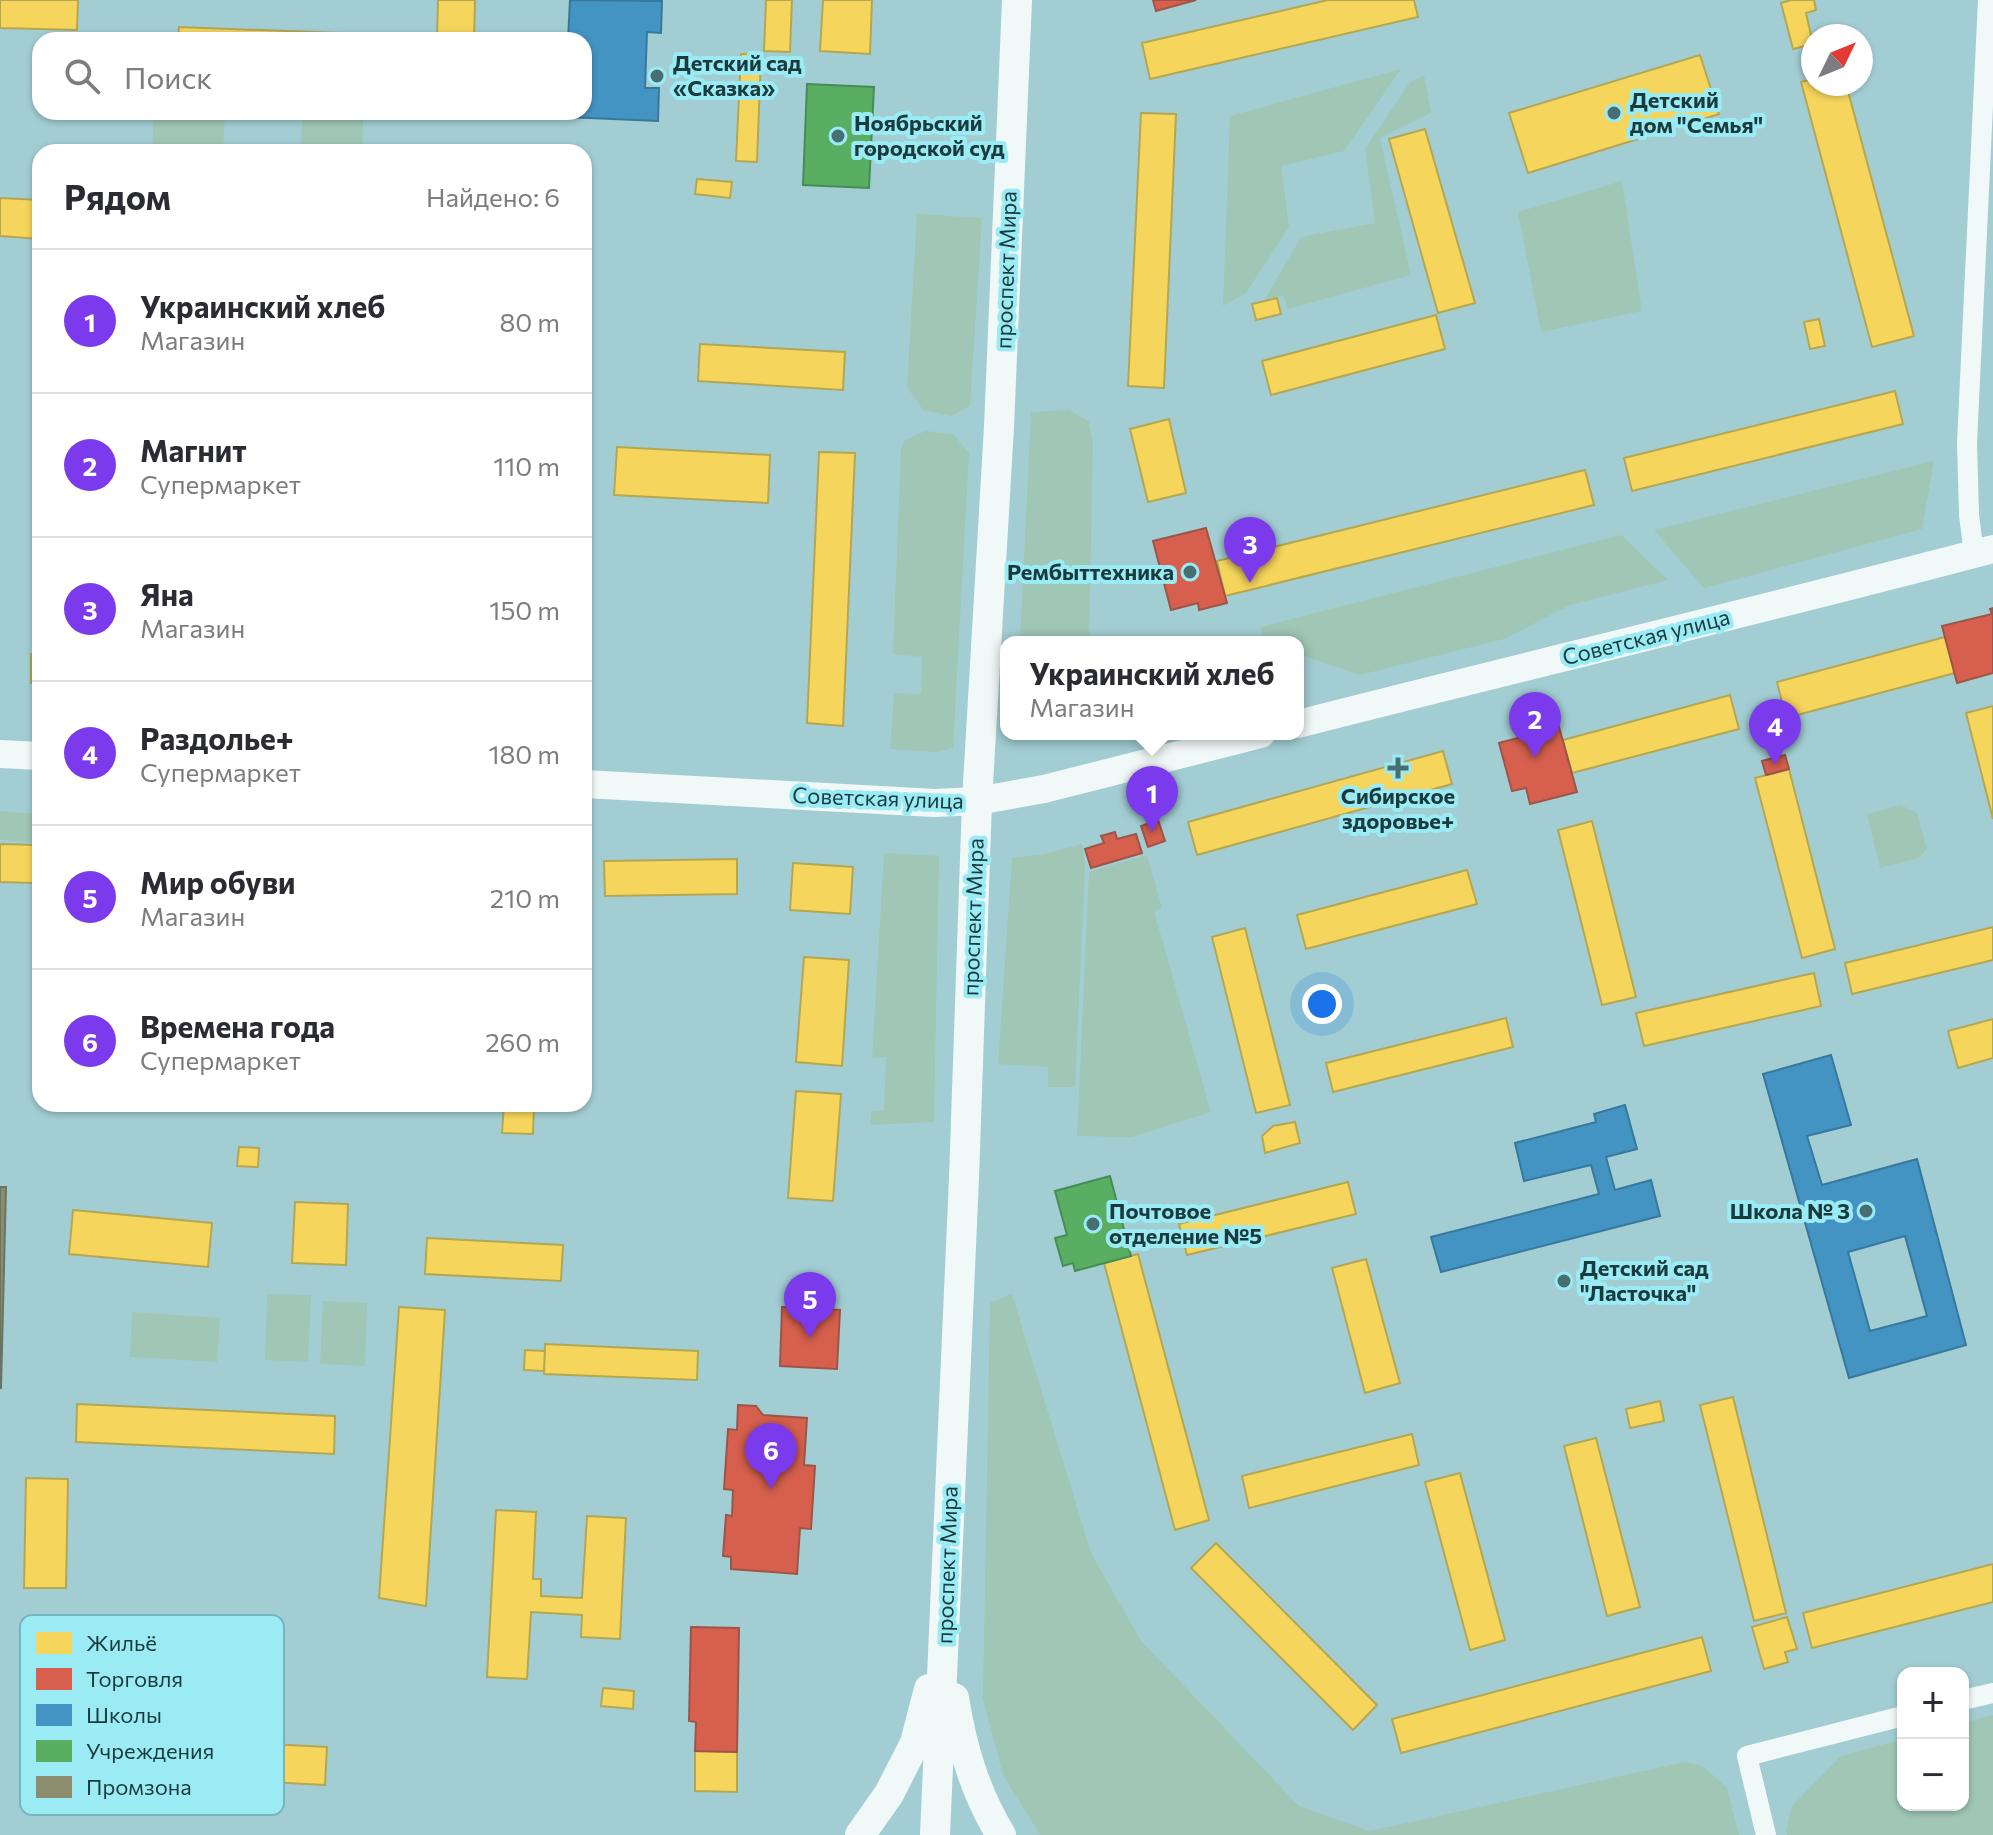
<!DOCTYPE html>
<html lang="ru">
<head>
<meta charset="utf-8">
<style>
	:root { --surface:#fff; --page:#f7f7f7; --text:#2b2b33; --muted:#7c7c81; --line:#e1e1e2; --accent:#7c3aed }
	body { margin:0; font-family:Commissioner,sans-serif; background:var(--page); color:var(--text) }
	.controls { position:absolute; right:24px; bottom:24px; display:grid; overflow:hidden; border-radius:16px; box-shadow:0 2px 6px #0004 }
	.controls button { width:72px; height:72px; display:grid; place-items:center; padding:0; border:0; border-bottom:2px solid var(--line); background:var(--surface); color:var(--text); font:40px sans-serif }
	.compass { position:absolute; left:1801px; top:24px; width:72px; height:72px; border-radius:50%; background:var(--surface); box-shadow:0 2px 6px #0004; rotate:47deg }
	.you { position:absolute; left:1322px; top:1004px; width:28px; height:28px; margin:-20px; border:6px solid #fff; border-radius:50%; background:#1a73e8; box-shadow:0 0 0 12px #1a73e833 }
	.badge { display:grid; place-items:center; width:52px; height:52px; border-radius:50%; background:var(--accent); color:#fff; font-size:26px; font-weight:700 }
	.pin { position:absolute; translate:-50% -66px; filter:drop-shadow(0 2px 4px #0008) }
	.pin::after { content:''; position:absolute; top:42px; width:28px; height:24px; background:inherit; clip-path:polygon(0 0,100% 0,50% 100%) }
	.popup { position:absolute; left:1000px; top:636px; width:304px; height:104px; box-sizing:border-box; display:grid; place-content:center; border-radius:16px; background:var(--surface); filter:drop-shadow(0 2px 6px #0005); font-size:26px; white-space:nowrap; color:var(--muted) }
	.popup b { font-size:30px; color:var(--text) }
	.popup::after { content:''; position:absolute; left:50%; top:100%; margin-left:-16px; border:16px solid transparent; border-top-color:var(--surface) }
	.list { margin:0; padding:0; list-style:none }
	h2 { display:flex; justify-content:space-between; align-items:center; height:104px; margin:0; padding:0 32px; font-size:34px }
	h2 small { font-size:26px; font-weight:400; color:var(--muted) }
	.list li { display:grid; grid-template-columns:52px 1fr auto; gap:24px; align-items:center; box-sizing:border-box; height:144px; padding:0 32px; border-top:2px solid var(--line) }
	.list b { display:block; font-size:30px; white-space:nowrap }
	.list p { margin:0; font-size:26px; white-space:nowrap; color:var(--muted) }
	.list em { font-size:26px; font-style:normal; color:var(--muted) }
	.icon { flex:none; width:44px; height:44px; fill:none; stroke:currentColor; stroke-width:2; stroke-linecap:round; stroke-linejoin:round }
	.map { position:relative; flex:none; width:1993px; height:1835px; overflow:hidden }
	.search { position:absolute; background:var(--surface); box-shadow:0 2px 6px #0004; left:32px; top:32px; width:560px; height:88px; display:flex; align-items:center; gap:20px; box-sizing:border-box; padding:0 28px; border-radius:24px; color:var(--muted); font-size:30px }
	.panel { position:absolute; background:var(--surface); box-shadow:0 2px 6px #0004; left:32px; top:144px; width:560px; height:968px; border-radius:24px }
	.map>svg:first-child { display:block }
	.green { fill:#a0c6b6 }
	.homes { fill:#f6d55c; stroke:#b4a753; stroke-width:2 }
	.shops { fill:#d6604d; stroke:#9d5548; stroke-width:2 }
	.schools { fill:#4393c3; stroke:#36799b; stroke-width:2; fill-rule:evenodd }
	.public { fill:#5aae61; stroke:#468c56; stroke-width:2 }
	.industry { fill:#8c8c6e; stroke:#6a7460; stroke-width:2 }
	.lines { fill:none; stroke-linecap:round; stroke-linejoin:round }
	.minor { stroke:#f1f8f8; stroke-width:20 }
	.secondary { stroke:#f1f8f8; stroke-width:28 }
	.primary { stroke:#f1f8f8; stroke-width:30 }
	.poi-dot { fill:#496e72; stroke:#9bebf5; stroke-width:3 }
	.labels { text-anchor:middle; stroke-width:8; stroke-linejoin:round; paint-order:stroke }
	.poi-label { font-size:22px; font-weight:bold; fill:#193b3e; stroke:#9bebf5; text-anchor:start }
	.street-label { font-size:22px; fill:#193b3e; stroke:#9bebf5 }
	.key { fill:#9bebf5; stroke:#74b6be; stroke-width:2 }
	.key-label { font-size:22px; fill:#193b3e }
</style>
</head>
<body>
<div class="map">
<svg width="1993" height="1835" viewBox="0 0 1993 1835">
	<rect width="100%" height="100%" fill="#a2ced3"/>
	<path class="green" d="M1401,69l-57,82 -63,15 8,61 -43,66 -23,13 7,-190z
		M1424,75l7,38 -51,25 31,137 -123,34 -5,-14 -19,6 37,-64 74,-14 -10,-74 45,-67z
		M154,112h71l-2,40h-71z
		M302,118l61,1 -1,33h-61z
		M1622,181l20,130 -101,21 -23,-120z
		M917,214l65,4 -12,188 -19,10 -28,-6 -16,-23z
		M1069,410l20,12 4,22 -4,198h-69l11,-230z
		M925,431l28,3 16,19 -16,295 -17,4 -46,-3 4,-56 27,1 1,-37 -29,-3 8,-205 3,-8z
		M1934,461l-12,68 -218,59 -50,-58z
		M1621,535l47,45 -98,25 -66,34 -144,36 -62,-21v-12h-33l-5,-15z
		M1901,805l16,8 10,36 -8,9 -39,10 -13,-54z
		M0,811l36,3 -2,28 -34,-2z
		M1082,844l3,24 -10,219h-27v-20l-50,-3 14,-206 32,-4z
		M884,853l55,3 -5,266 -63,3v-14l13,-1 2,-53 -14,1z
		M1147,855l15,53 -8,3 57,201 -79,25 -55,-1 12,-264z
		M267,1294l44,1 -3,67 -43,-2z
		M1012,1294l79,259 50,88 158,165 71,25 315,-69 18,4 24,22 12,47h-699l-37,-60 -20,-76 7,-396z
		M323,1301l44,2 -2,63 -45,-2z
		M132,1312l88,6 -3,44 -87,-5z
		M1993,1715v120h-206l-1,-4 6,-25 49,-50 62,-17v66h60v-82z"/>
	<path class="homes" d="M0,0h78l-1,30 -77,-2z
		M438,0h37l-1,40h-37z
		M766,0h26l-2,52 -26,-1z
		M823,0h49l-2,54 -50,-3z
		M1328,0h86l4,17 -268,62 -8,-36z
		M1791,0h23l2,10 -10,3 7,31 -20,5 -12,-46z
		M179,27l186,7v6h-187z
		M741,54h20l-4,108 -21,-1z
		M1700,55l19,59 -191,59 -19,-60z
		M1813,79v5h33l68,252 -42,11 -71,-265z
		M1141,113l35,1 -12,274 -36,-2z
		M1425,129l50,174 -37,10 -49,-174z
		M697,179l35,3 -2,16 -35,-4z
		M0,198l40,2v39l-40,-3z
		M1277,298l4,16 -25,6 -4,-16z
		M1436,315l9,34 -174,46 -9,-34z
		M1819,319l6,27 -15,3 -6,-27z
		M700,344l145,8 -2,38 -145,-9z
		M1895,391l8,33 -271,67 -8,-33z
		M1169,419l17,74 -38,9 -18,-73z
		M617,447l153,8 -2,48 -154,-8z
		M819,452l36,1 -12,273 -36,-3z
		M1585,470l9,35 -369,91 -8,-35z
		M1945,637l10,36 -169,45 -9,-36z
		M31,654h9v29h-9z
		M1730,695l9,34 -167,44 -9,-33z
		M1993,706v113l-27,-106z
		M1443,751l9,33 -255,71 -9,-33z
		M1789,769l46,180 -33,9 -47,-180z
		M1592,821l44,176 -34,8 -44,-175z
		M0,844l36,1 -2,38 -34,-1z
		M737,859v35l-132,2 -1,-35z
		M793,863l60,4 -3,47 -60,-4z
		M1467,870l10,34 -171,45 -9,-34z
		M1993,927v33l-141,34 -7,-31z
		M1245,928l45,177 -34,8 -44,-176z
		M804,957l45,3 -7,106 -46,-4z
		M1814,973l7,33 -177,40 -8,-33z
		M1506,1018l7,29 -180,45 -7,-29z
		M1993,1019v39l-35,10 -10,-37z
		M796,1091l45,3 -8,107 -45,-3z
		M504,1104h30l-1,30 -31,-1z
		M1295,1122l5,21 -35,10 -3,-17 11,-10z
		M239,1147l20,1 -1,19 -21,-1z
		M1348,1182l8,32 -169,41 -8,-31z
		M295,1202l53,2 -2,61 -54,-2z
		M73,1210l139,13 -4,44 -139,-13z
		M427,1238l136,7 -2,36 -136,-7z
		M1138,1254l71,266 -34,10 -71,-267z
		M1366,1259l34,124 -35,10 -33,-125z
		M399,1307l46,3 -19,296 -47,-8z
		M545,1344l153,7 -1,29 -153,-6z
		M525,1350l20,1 -1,20 -20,-1z
		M1733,1397l53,216 -32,8 -54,-216z
		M1660,1401l4,20 -34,7 -4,-19z
		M77,1404l258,12 -1,38 -258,-12z
		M1412,1434l7,31 -170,43 -7,-32z
		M1596,1438l44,169 -33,9 -43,-170z
		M1460,1473l45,167 -35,10 -45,-168z
		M26,1478l42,1 -2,109h-42z
		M496,1510l40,2 -3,67h8v17l41,2 5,-82 39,2 -6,121 -39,-2 1,-22 -51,-3 -4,67 -40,-2z
		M1216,1543l161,162 -24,25 -162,-162z
		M1993,1564v38l-181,46 -9,-35z
		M1787,1617l10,32 -12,3 3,10 -24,7 -12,-42z
		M1702,1637l9,34 -310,82 -9,-34z
		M603,1688l31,3 -1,18 -32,-3z
		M172,1739l155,8 -2,38 -155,-8z
		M695,1751l42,1v40l-42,-1z"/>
	<path class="shops" d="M1153,0h43l-40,11z
		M1206,528l21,75 -28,7 -1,-7 -27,7 -18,-69z
		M1993,608v65l-36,10 -15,-57 50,-12 -2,-5z
		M1559,727l18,65 -47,12 -4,-16 -14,3 -13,-48z
		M1785,755l4,14 -23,6 -4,-14z
		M1158,820l7,21 -17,6 -7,-21z
		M1115,832l2,7 19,-5 6,19 -51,15 -6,-19 19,-6 -3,-7z
		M782,1307l58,3 -3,59 -57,-3z
		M738,1405l18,1 7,9 44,3 -3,47 11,1 -4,63 -11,-1 -3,46 -66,-5v-12l-8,-1 3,-41 6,1 1,-26 -9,-1 4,-60 9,1z
		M691,1627l48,1 -2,124 -42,-1 1,-29 -7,-1z"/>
	<path class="schools" d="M570,0l92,1 -1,32 -14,-1 -2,56h14l-1,33 -92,-4v-5h18v-72h-16z
		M1831,1055l20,70 -44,11 15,49 95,-26 49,186 -117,33 -86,-304zM1905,1236l22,80 -57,15 -22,-79z
		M1625,1105l12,44 -31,8 9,33 36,-10 9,36 -219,56 -10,-35 168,-43 -8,-29 -67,16 -9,-38 81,-21 -2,-8z"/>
	<path class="public" d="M807,84l67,3 -5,101 -66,-3z
		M1110,1176l21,80 -56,15 -2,-8 -10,3 -8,-28 12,-3 -12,-44z"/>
	<path class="industry" d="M0,1187h6l-5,201h-1z"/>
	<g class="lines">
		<path class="minor" d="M1974,554l-5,-39 -2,-72 21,-443
			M1963,1700l30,-7
			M1766,1835l-19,-79 156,-40"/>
		<path class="secondary" d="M1298,724c231,-59 464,-114 695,-175
			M0,754l40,2
			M584,784l351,19 42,-2 67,-12 217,-55"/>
		<path class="primary" d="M954,1698c8,50 21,94 47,137
			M860,1835l29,-41 26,-51 14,-54
			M935,1835l29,-657 13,-377 22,-374 18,-427"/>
	</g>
	<g class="poi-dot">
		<circle cx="657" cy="76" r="8"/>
		<circle cx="1614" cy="113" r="8"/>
		<circle cx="838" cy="136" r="8"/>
		<circle cx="1190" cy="572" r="8"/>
		<path d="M1394 756h8v8h8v8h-8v8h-8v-8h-8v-8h8z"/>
		<circle cx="1866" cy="1211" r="8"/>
		<circle cx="1093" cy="1224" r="8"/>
		<circle cx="1564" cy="1281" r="8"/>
	</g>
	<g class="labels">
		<g class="poi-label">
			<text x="673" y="71">Детский сад<tspan x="673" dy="25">«Сказка»</tspan></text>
			<text x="1630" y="108">Детский<tspan x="1630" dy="25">дом "Семья"</tspan></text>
			<text x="854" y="131">Ноябрьский<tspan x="854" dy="25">городской суд</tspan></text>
			<text x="1174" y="580" text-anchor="end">Рембыттехника</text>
			<text x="1398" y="804" text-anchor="middle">Сибирское<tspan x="1398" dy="25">здоровье+</tspan></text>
			<text x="1109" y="1219">Почтовое<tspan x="1109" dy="25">отделение №5</tspan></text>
			<text x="1850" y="1219" text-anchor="end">Школа № 3</text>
			<text x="1580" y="1276">Детский сад<tspan x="1580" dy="25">"Ласточка"</tspan></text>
		</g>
		<g class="street-label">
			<text transform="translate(1006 270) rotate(-88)" y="8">проспект Мира</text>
			<text transform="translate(1646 637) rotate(-14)" y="8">Советская улица</text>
			<text transform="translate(878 798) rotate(2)" y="8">Советская улица</text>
			<text transform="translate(973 917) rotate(-88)" y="8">проспект Мира</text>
			<text transform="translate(947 1565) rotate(-88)" y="8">проспект Мира</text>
		</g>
	</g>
	<rect x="20" y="1615" width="264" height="200" rx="12" class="key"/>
	<rect x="36" y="1632" width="36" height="22" fill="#f6d55c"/>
	<rect x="36" y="1668" width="36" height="22" fill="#d6604d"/>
	<rect x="36" y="1704" width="36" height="22" fill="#4393c3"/>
	<rect x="36" y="1740" width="36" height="22" fill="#5aae61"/>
	<rect x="36" y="1776" width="36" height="22" fill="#8c8c6e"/>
	<g class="key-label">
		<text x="86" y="1651">Жильё</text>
		<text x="86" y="1687">Торговля</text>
		<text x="86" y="1723">Школы</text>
		<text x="86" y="1759">Учреждения</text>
		<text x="86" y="1795">Промзона</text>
	</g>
</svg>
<div class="controls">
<button>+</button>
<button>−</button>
</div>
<svg class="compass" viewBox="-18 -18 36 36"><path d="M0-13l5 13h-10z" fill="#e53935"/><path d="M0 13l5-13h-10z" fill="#7c7c81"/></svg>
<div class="you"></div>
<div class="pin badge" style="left:1152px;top:832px">1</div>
<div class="popup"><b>Украинский хлеб</b>Магазин</div>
<div class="pin badge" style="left:1535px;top:758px">2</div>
<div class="pin badge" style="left:1250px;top:583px">3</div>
<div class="pin badge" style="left:1775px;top:765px">4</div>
<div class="pin badge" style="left:810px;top:1338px">5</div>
<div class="pin badge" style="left:771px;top:1489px">6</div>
<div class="search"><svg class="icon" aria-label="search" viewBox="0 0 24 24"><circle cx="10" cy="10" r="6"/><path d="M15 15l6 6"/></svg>Поиск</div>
<section class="panel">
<h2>Рядом<small>Найдено: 6</small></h2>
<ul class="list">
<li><span class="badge">1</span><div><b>Украинский хлеб</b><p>Магазин</p></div><em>80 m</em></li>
<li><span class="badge">2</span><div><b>Магнит</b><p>Супермаркет</p></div><em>110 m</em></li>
<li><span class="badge">3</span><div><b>Яна</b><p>Магазин</p></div><em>150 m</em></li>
<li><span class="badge">4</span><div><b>Раздолье+</b><p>Супермаркет</p></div><em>180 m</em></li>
<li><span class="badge">5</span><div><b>Мир обуви</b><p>Магазин</p></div><em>210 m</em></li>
<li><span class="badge">6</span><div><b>Времена года</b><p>Супермаркет</p></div><em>260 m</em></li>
</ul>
</section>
</div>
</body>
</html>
